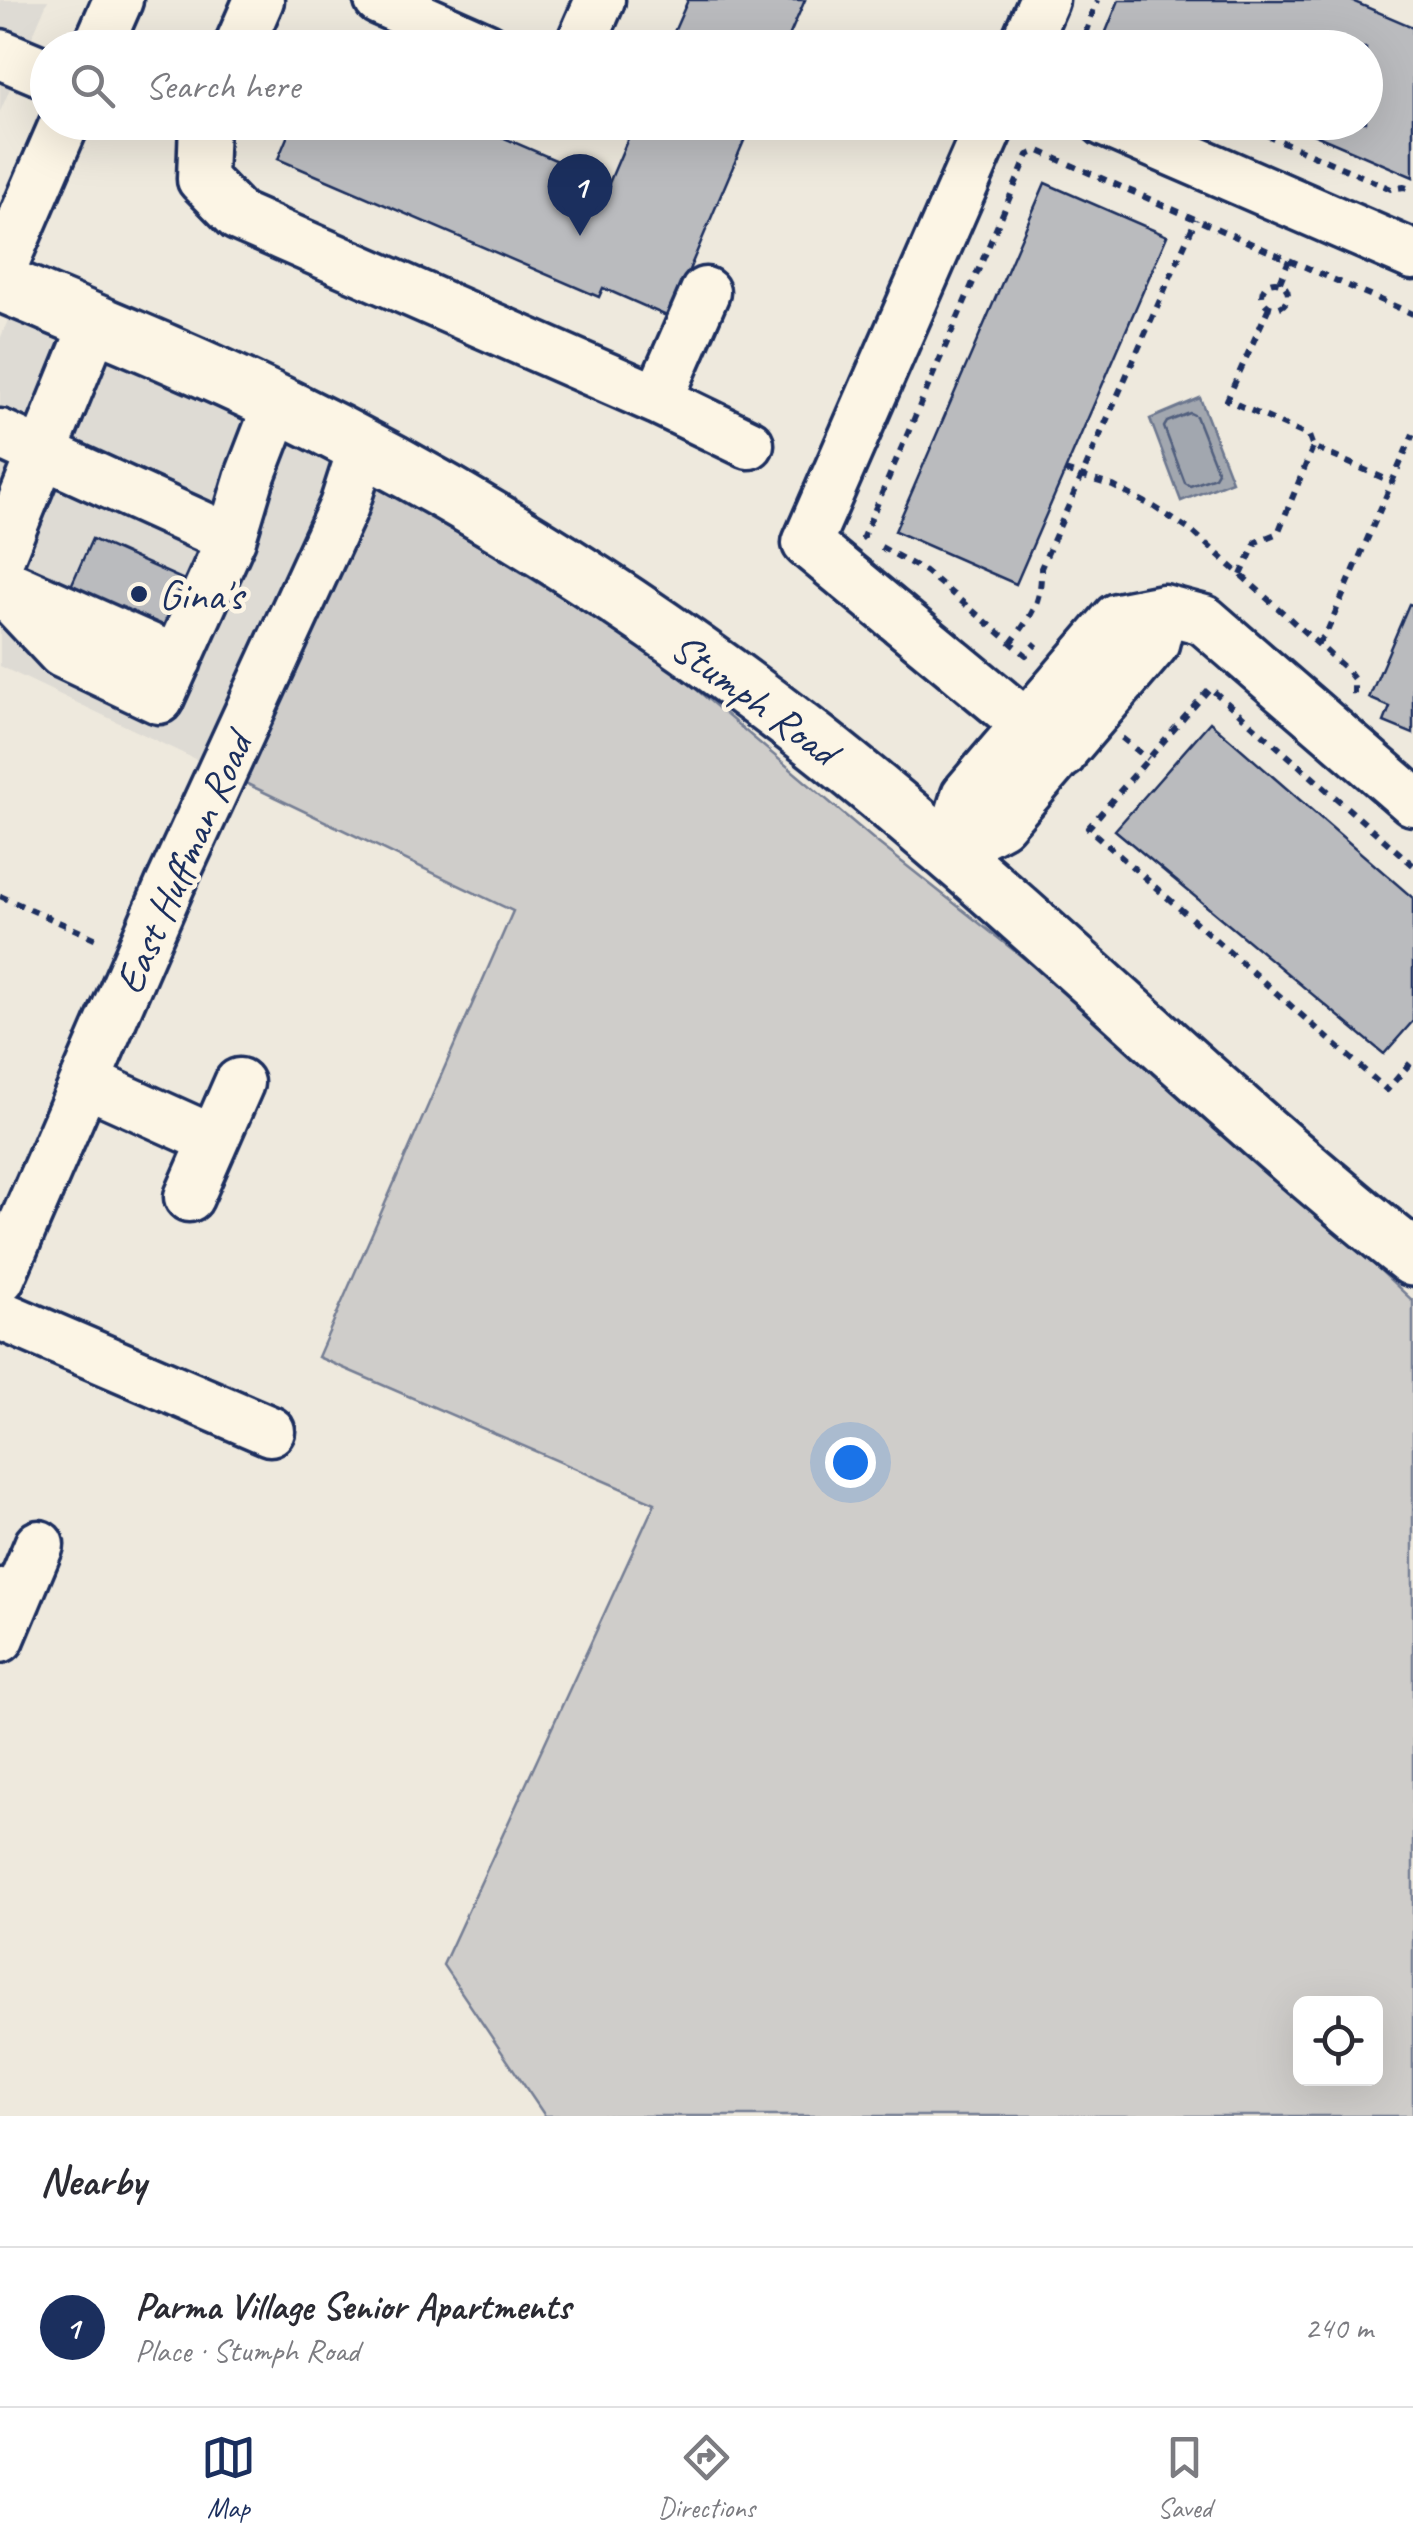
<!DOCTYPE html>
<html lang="en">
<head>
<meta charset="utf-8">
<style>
	:root { --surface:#fff; --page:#f2f2f3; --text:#2b2b33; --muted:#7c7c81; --line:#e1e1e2; --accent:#1b2f5e }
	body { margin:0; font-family:Caveat,sans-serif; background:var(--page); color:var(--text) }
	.controls { position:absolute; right:30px; bottom:30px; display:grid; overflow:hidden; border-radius:15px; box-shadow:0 10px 40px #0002 }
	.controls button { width:90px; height:90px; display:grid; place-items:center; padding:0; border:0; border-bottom:2px solid var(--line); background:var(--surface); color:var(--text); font:50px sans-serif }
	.you { position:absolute; left:850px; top:1462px; width:35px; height:35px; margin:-25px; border:8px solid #fff; border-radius:50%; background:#1a73e8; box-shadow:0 0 0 15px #1a73e833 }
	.badge { display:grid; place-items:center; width:65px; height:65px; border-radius:50%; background:var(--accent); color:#fff; font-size:32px; font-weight:700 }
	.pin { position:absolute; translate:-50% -82px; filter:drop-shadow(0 2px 5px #0008) }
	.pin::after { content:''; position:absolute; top:52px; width:35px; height:30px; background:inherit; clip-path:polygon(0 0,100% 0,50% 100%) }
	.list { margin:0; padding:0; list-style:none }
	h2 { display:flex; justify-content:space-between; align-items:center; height:130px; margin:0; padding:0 40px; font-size:42px }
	h2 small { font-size:32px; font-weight:400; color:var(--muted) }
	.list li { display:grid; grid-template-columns:65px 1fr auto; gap:30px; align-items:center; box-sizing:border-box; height:160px; padding:0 40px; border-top:2px solid var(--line) }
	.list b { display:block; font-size:38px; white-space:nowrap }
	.list p { margin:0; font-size:32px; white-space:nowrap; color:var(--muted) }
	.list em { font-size:32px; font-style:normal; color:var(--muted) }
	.icon { flex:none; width:55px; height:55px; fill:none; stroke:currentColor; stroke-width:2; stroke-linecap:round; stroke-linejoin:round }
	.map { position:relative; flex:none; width:1413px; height:2116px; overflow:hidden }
	.search { position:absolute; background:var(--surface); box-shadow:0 10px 40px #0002; left:30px; right:30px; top:30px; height:110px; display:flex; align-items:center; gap:25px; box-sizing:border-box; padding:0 35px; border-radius:55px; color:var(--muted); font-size:38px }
	.sheet { height:290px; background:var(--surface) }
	nav { display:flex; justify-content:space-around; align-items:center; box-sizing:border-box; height:140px; border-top:2px solid var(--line); background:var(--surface); font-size:28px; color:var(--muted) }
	nav a { display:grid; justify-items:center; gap:5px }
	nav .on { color:var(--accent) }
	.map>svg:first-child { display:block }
	.built { fill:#dedbd4 }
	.green { fill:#cfcdca; stroke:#757e94; stroke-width:2.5; fill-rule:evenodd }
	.water { fill:#a2a7af; stroke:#6c778f; stroke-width:2.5 }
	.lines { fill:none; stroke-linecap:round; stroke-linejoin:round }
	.shore { stroke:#515f7e; stroke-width:2.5 }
	.building { fill:#babbbe; stroke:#1b2f5e; stroke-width:2.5 }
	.minor-casing { stroke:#1b2f5e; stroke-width:55 }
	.major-casing { stroke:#1b2f5e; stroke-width:62 }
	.path { stroke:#1b2f5e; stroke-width:6; stroke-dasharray:8 8; stroke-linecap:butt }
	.minor { stroke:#fcf5e5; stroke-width:48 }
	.major { stroke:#fcf5e5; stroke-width:55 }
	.poi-dot { fill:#1b2f5e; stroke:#fcf5e5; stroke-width:4 }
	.labels { text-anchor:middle; stroke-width:9; stroke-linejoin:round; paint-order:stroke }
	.poi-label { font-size:42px; fill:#1b2f5e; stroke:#fcf5e5; text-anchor:start }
	.street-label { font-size:42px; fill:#1b2f5e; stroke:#fcf5e5 }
</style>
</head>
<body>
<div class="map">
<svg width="1413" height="2116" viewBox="0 0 1413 2116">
	<rect width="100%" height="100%" fill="#eee9dd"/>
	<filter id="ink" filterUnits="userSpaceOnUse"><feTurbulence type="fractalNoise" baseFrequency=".01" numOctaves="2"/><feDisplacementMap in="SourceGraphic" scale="20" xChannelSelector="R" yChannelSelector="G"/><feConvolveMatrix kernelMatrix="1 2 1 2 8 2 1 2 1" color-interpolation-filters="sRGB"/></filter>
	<g filter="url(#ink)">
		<path class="built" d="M0,0h48l-48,112z
			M9,318l160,61 205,102 -131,301 -243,-116v-327z"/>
		<path class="green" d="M374,481l284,176 220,186 292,231 243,227v815h-868l-102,-151 212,-462 -337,-146 195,-446 -270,-129zM1300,2004h76v74h-76z"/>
		<path class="water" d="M1200,398l32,83 -51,20 -31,-82z"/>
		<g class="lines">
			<path class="shore" d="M1190,413l6,3 22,56 -3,5 -25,9 -5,-3 -21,-56 3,-5z"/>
		</g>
		<path class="building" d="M688,0h117l-21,48h-117z
			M1119,0h231l63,27v150l-128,-55h81v-74h-257l-8,-4z
			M276,122h191l142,61 26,-61h117l-83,195 -66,-29 -4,9 -321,-138 10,-24 -15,-6z
			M1045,183l122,53 -151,348 -121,-53z
			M92,539l101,45 -21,46 -38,-17 -19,43 -27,-12 19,-42 -36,-16z
			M1409,604l4,1v129l-29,-12 6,-15 -21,-9z
			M1210,722l203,176v123l-29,33 -269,-224z"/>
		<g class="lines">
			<defs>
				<path id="minor" d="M379,0l108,48
					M97,48l21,-48
					M238,48l21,-48
					M579,48l21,-48
					M1023,48l21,-48
					M0,54l48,20
					M204,122l-2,57 36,37 420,184 47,-108
					M991,122l-184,421 255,211
					M1105,122l308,133
					M0,272l65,-150
					M658,400l91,44
					M0,434l231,105 18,-60 29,-75
					M0,557l95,-234
					M0,587l62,66 97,46 72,-160
					M12,587l165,73
					M949,851l17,-56 151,-177 46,-9 41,11 209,181
					M949,851l52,-28 153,-179 9,-35
					M85,1082l129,58 25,-57
					M189,1197l25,-57
					M0,1278l170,-393 174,-379 19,-59
					M0,1315l270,116
					M0,1593l16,7 23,-55
					M0,1638l16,-38"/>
				<path id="major" d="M0,283c93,39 188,77 279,121 189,92 371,208 536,337 207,163 391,353 598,517"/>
			</defs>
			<use href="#minor" class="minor-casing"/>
			<use href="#major" class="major-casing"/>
			<path class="path" d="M1080,48l17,-48
				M1237,122l154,67 13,-2 9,3
				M1262 295a13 13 0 1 1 26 0a13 13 0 1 1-26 0Z
				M1280,282l9,-22
				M1269,307l-42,93 82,36 4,11 79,35
				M1065,471l48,15 41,21 39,25 154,138 7,9v17
				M865,539l-2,-2 165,-382 11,-4 374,163
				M881,547l44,24 101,84 11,-12
				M1241,575l15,-33 22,-9 35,-86
				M1011,643c20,-27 31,-40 30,-75l155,-349
				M1318,643l8,-9 87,-200
				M1122,738l26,21
				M1413,865l-203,-177 -122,140 299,262 26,-30
				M0,896l101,45"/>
			<use href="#minor" class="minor"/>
			<use href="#major" class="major"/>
		</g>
	</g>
	<circle class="poi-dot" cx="139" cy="594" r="10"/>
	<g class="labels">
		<g class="poi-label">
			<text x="159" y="609">Gina's</text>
		</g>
		<g class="street-label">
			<text transform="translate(755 698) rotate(36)" y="15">Stumph Road</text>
			<text transform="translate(182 863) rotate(-66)" y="15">East Huffman Road</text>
		</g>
	</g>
</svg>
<div class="controls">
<button><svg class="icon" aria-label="locate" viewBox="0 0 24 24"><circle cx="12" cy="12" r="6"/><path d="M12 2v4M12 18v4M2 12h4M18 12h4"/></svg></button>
</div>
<div class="you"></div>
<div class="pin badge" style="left:580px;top:236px">1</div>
<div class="search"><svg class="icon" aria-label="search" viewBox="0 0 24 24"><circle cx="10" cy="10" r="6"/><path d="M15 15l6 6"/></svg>Search here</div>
</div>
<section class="sheet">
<h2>Nearby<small></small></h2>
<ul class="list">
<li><span class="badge">1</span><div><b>Parma Village Senior Apartments</b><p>Place · Stumph Road</p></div><em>240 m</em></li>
</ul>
</section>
<nav>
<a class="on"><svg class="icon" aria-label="map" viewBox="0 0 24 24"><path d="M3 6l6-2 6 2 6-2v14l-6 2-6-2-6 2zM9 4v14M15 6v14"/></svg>Map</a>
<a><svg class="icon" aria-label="directions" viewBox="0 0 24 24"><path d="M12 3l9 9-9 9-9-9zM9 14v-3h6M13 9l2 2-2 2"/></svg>Directions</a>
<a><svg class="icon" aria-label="saved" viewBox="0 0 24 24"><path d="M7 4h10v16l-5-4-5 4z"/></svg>Saved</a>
</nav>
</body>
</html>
